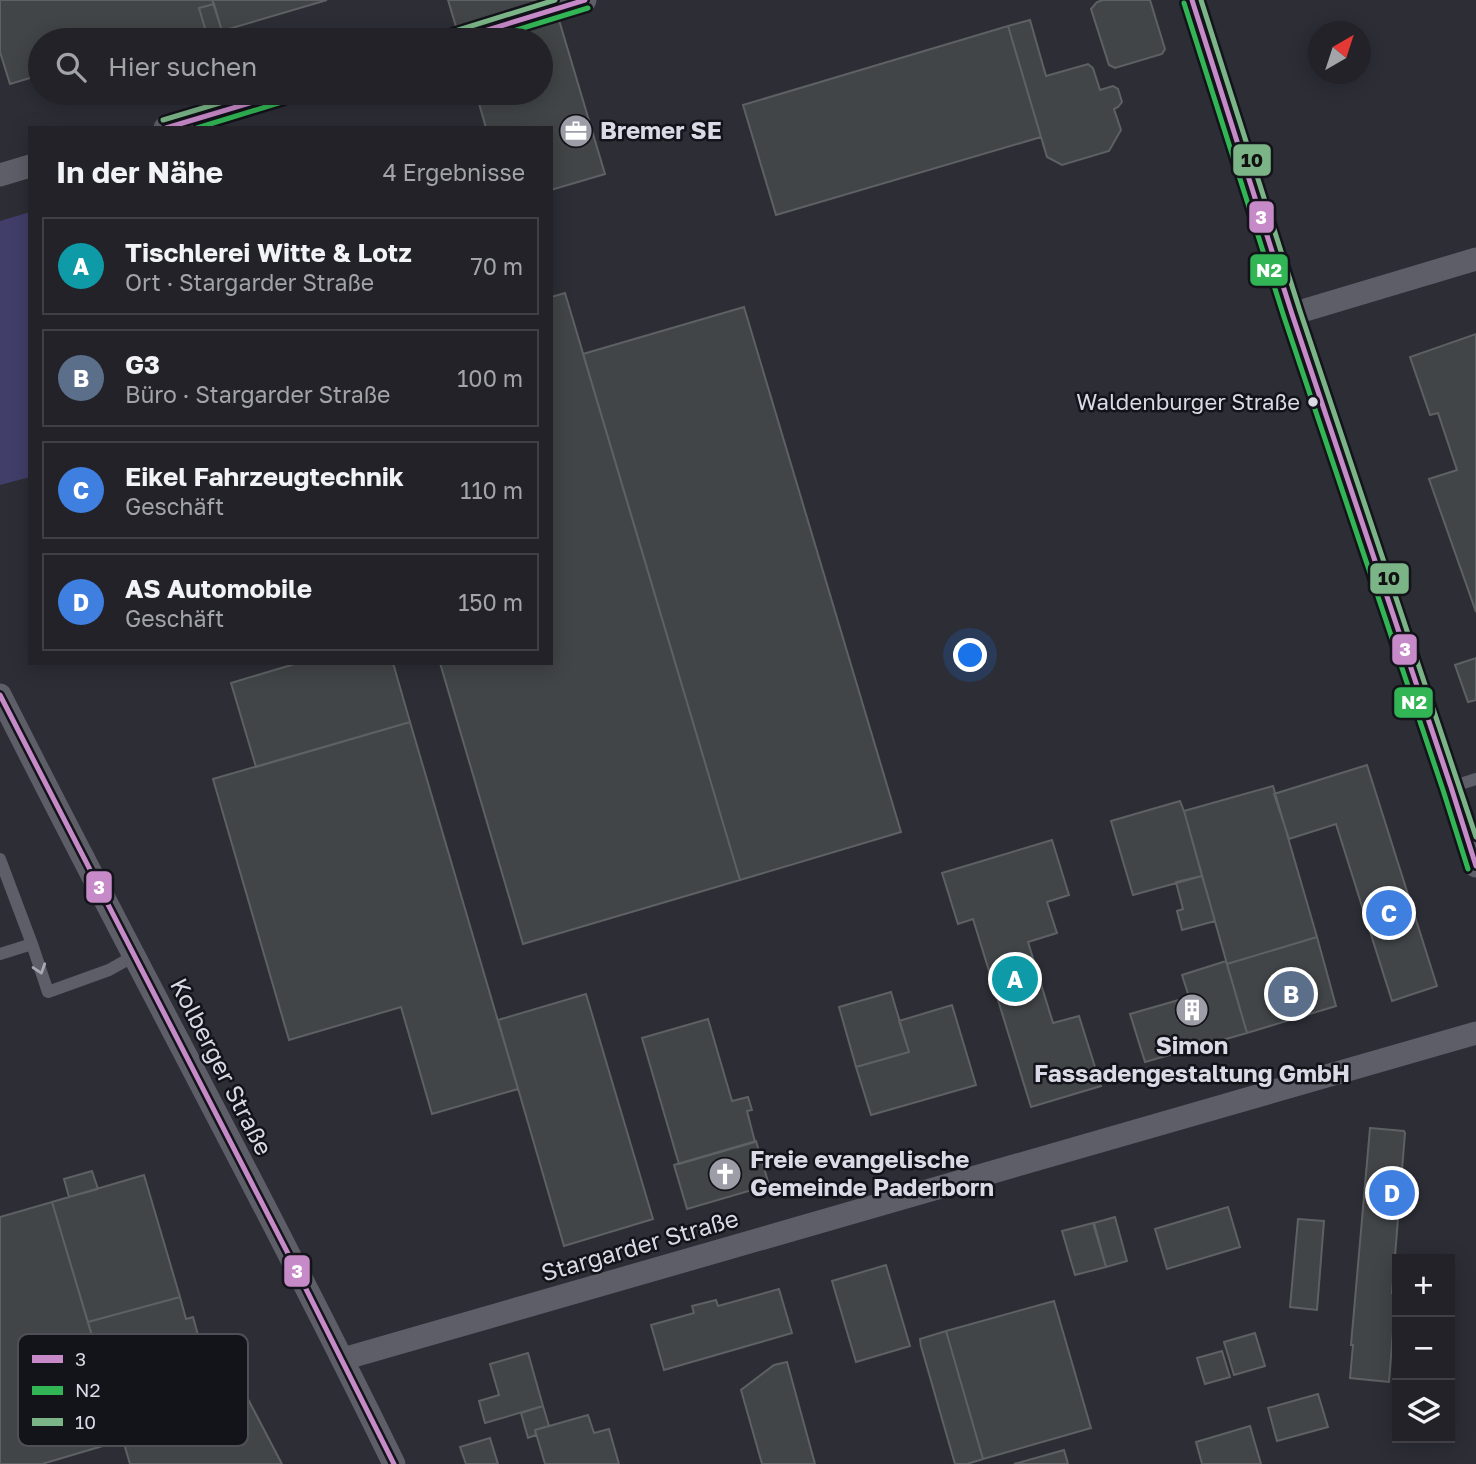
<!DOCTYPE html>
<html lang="de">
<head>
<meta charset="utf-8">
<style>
	:root { --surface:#222228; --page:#2a2a30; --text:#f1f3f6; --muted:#a2a4a8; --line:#3f3f45; --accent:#d93025 }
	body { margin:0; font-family:"Golos Text",sans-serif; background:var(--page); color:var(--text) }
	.controls { position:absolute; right:21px; bottom:21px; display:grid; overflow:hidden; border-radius:0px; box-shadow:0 4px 18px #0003 }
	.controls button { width:63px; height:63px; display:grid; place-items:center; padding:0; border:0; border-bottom:2px solid var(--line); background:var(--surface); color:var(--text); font:35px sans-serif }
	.compass { position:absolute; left:1308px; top:21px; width:63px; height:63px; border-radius:50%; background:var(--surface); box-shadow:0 4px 18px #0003; rotate:39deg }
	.you { position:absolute; left:971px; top:656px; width:24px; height:24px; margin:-18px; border:5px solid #fff; border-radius:50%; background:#1a73e8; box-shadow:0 0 0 10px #1a73e833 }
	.badge { display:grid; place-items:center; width:46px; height:46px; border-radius:50%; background:var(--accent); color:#fff; font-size:23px; font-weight:700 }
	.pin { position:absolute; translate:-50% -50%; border:4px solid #fff; box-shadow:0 2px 7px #0006 }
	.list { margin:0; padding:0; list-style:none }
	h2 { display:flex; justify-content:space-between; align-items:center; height:91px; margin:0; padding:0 28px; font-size:30px }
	h2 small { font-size:23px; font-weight:400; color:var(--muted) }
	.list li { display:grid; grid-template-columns:46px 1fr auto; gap:21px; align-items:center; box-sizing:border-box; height:98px; margin:0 14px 14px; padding:0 14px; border:2px solid var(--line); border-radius:0px }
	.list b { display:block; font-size:26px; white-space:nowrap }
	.list p { margin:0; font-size:23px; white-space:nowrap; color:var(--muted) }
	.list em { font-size:23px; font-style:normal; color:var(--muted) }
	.icon { flex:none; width:38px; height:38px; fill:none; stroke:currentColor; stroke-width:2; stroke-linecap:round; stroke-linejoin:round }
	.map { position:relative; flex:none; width:1476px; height:1464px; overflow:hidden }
	.search { position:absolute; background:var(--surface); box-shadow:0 4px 18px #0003; left:28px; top:28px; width:525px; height:77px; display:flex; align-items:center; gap:18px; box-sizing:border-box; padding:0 24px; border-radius:38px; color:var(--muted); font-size:26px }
	.panel { position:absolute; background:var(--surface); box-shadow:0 4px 18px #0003; left:28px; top:126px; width:525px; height:539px; border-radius:0px }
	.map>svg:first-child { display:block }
	.green { fill:#413e6a }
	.building { fill:#414547; stroke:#5d6163; stroke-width:2 }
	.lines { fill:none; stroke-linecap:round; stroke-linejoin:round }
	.minor-tunnel { stroke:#474750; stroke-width:23; stroke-dasharray:23 11; stroke-linecap:butt }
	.service { stroke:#5e5e68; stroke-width:12 }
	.minor { stroke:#5e5e68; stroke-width:23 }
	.bus-1-casing { stroke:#13131a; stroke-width:10 }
	.bus-2-casing { stroke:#13131a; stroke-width:10 }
	.bus-3-casing { stroke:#13131a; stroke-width:10 }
	.bus-1 { stroke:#c78ac8; stroke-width:5 }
	.bus-2 { stroke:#32b554; stroke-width:5 }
	.bus-3 { stroke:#7bb587; stroke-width:5 }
	.oneway { stroke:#a8a8b4 }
	.bus-dot { fill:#dadae6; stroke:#13131a; stroke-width:2.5 }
	.labels { text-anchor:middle; stroke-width:5; stroke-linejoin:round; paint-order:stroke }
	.bus-label { font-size:22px; fill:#dadae6; stroke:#13131a; text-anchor:end }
	.poi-label { font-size:24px; font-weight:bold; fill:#dadae6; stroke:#13131a; text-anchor:start }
	.street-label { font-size:24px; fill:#dadae6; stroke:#13131a }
	.key { fill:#13131a; stroke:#4f4f57; stroke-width:2 }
	.key-label { font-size:19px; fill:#dadae6 }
	.line-badge { stroke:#13131a; stroke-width:2.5 }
	.badge-label { font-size:19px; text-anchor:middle; font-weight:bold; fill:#fff }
	.pale-badge-label { font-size:19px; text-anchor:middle; font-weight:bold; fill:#111 }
</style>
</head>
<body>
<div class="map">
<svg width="1476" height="1464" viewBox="0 0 1476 1464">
	<rect width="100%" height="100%" fill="#2d2d36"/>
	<path class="green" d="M30,212v265l-30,8v-264z"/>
	<path class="building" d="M0,0h212l2,4 -15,4 8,27 -16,5h-151v35l-30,9 -10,-32z
		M212,0h115l-105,31z
		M448,0h105l52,174 -54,16v-62h-65l-10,-35h65v-53h-81z
		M1103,0h47l15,49 -3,5 -47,14 -6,-3 -18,-56 6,-7z
		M214,4l8,27 -15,4 -8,-27z
		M1030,20l16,56 42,-12 5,4 7,22 13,-4 5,3 4,13 -4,5 -4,2 7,21 -12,21 -47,14 -15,-8 -39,-131z
		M1008,26l33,111 -265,78 -33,-110z
		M565,293l175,587 -217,64 -83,-281h111v-366z
		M744,307l157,525 -161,48 -157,-526z
		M1476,334v278l-47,-133 28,-9 -19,-57 -8,2 -20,-58z
		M1476,658v42l-8,2 -13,-37z
		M298,663h95l17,59 -154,45 -25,-84z
		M410,722l108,367 -86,25 -31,-107 -112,33 -76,-261z
		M1367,765l70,221 -45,15 -56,-177 -47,15 -15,-45z
		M1273,786l44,151 -90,27 -43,-153z
		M1180,801l4,10 18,65 -69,19 -22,-74z
		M1052,840l17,55 -22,7 10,31 -29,9 25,81 26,-7 22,70 -70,21 -58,-188 -15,5 -16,-51z
		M1202,876l13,45 -33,9 -5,-19 6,-2 -7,-27z
		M1317,937l19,69 -89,27 -20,-69z
		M1226,961l21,72 -102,29 -15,-48 59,-17 -7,-22z
		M891,992l18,60 -53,15 -17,-60z
		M586,994l67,225 -89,27 -66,-226z
		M952,1005l24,80 -105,30 -15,-48 53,-15 -10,-31z
		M708,1019l24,82 16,-4 4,13 -5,1 8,31 -76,22 -37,-126z
		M1370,1128l34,3 1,2 -13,160h4l-7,89 -39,-4 3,-33h-2z
		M756,1141l13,44 -82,24 -13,-44z
		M92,1171l6,18 -29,8 -5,-18z
		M144,1175l36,122 -92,25 -36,-120z
		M52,1202l71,238 -81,24h-42v-247z
		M1228,1207l12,40 -73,22 -12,-40z
		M1115,1217l12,44 -21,6 -12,-44z
		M1298,1219l26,2 -7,89 -27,-3z
		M1093,1223l13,44 -31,8 -13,-44z
		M886,1265l24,81 -54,16 -24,-81z
		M779,1289l13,44 -128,37 -13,-45 43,-12 -2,-7 24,-6 2,6z
		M180,1297l6,22 7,-2 5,18 -6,2 1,5 22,-6 67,128h-152l-42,-142z
		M1054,1301l37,127 -108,31 -37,-128z
		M946,1331l37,128 -16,5h-12l-34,-118 -1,-7z
		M1255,1333l10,33 -31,9 -10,-33z
		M1222,1351l8,26 -25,7 -8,-26z
		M528,1353l15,53 -58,17 -6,-22 20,-6 -9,-31z
		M787,1362l28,102h-53l-21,-74 33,-25z
		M1318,1394l10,33 -51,14 -9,-33z
		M543,1406l6,20 -14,4 1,5 -8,3 -7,-25z
		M588,1415l6,18 15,-4 10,35h-74l-10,-34z
		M1250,1426l11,38h-59l-6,-22z
		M490,1438l8,26h-32l-6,-17z
		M1064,1450l4,14h-54z"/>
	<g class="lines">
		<path class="minor-tunnel" d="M460,39l95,-30"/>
		<path class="service" d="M1451,787l25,-8
			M0,859l32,85 16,48 61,-22 25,-14
			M0,954l32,-10"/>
		<path class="minor" d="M1192,0l100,314 159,473 25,79
			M555,9l30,-9
			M455,40l5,-1
			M165,128l118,-35
			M0,175l30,-9
			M1292,314l184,-55
			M0,695c129,257 268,510 394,769
			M343,1359l1133,-326"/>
		<defs>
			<path id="bus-1" d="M1192,0l100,314 159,473 25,79
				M455,40l130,-40
				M166,128l117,-35
				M0,695l297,576 97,193"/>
			<path id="bus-2" d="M1184,3l100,314 159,473 25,79
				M484,40l104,-32
				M197,128l88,-27"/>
			<path id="bus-3" d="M1201,0l99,311 176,526
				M452,32l103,-32
				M163,120l90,-27"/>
		</defs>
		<use href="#bus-1" class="bus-1-casing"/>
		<use href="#bus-2" class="bus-2-casing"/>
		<use href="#bus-3" class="bus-3-casing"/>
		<use href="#bus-1" class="bus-1"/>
		<use href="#bus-2" class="bus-2"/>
		<use href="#bus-3" class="bus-3"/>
	</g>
	<defs><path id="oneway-chevron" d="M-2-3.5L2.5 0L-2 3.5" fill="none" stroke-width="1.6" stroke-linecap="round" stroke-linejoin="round" transform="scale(1.75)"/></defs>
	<use class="oneway" href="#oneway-chevron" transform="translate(40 969) rotate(72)"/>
	<defs>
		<symbol id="office-disc" viewBox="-11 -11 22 22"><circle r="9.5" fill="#9d9da8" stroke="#13131a"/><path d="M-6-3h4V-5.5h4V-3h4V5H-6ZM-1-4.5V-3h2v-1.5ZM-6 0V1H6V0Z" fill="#fff"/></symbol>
		<symbol id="building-disc" viewBox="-11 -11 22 22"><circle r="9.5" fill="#9d9da8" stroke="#13131a"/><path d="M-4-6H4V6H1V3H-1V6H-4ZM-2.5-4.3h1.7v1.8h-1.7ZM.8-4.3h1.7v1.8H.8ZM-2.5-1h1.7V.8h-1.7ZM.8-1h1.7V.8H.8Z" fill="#fff"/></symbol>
		<symbol id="church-disc" viewBox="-11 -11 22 22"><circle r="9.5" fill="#9d9da8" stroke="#13131a"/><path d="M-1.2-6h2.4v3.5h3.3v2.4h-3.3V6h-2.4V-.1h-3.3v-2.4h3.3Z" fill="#fff"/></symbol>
	</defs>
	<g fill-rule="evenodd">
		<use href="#office-disc" x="557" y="112" width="38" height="38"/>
		<use href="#building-disc" x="1173" y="991" width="38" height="38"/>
		<use href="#church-disc" x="706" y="1155" width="38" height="38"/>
	</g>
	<circle class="bus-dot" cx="1313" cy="402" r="6"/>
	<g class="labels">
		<g class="bus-label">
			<text x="1300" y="410">Waldenburger Straße</text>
		</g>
		<g class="poi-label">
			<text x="600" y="139">Bremer SE</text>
			<text x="1192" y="1054" text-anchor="middle">Simon<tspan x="1192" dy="28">Fassadengestaltung GmbH</tspan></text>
			<text x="750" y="1168">Freie evangelische<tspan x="750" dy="28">Gemeinde Paderborn</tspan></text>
		</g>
		<g class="street-label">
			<text transform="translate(221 1067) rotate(63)" y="8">Kolberger Straße</text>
			<text transform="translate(640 1246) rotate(-16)" y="8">Stargarder Straße</text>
		</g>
	</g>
	<rect x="18" y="1334" width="230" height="112" rx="10" class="key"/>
	<rect x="32" y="1355" width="31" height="8" fill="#c78ac8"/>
	<rect x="32" y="1386" width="31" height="9" fill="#32b554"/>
	<rect x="32" y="1418" width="31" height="8" fill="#7bb587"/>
	<g class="key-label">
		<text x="75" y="1366">3</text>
		<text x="75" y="1397">N2</text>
		<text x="75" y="1429">10</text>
	</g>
	<g class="line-badge">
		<rect x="1232" y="143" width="40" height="34" rx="7" fill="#7bb587"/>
		<rect x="1248" y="200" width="27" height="34" rx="7" fill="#c78ac8"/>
		<rect x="1249" y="253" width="40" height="34" rx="7" fill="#32b554"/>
		<rect x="1369" y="562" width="41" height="33" rx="7" fill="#7bb587"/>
		<rect x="1391" y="633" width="27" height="33" rx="7" fill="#c78ac8"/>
		<rect x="1393" y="686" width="41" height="33" rx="7" fill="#32b554"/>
		<rect x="85" y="870" width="28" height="34" rx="7" fill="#c78ac8"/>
		<rect x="283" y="1254" width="28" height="34" rx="7" fill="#c78ac8"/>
	</g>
	<g class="badge-label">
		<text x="1261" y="224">3</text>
		<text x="1269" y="277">N2</text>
		<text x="1405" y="656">3</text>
		<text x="1414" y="709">N2</text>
		<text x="99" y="894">3</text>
		<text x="297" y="1278">3</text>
	</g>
	<g class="pale-badge-label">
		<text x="1252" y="167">10</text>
		<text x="1389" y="585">10</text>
	</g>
</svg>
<div class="controls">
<button>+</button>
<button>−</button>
<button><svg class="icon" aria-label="layers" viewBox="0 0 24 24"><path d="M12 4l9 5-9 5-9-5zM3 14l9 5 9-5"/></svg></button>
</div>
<svg class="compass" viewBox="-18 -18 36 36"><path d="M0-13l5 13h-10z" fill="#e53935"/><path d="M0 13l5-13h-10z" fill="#a2a4a8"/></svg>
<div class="you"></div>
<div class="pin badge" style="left:1015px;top:979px;background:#0f9aa8">A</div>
<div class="pin badge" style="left:1291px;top:994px;background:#5c6f8a">B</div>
<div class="pin badge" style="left:1389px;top:913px;background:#3f7fe0">C</div>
<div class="pin badge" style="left:1392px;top:1193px;background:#3f7fe0">D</div>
<div class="search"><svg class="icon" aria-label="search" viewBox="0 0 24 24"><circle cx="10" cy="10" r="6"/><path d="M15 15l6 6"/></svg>Hier suchen</div>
<section class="panel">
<h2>In der Nähe<small>4 Ergebnisse</small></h2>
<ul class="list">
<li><span class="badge" style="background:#0f9aa8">A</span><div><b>Tischlerei Witte &amp; Lotz</b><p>Ort · Stargarder Straße</p></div><em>70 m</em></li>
<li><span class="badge" style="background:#5c6f8a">B</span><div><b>G3</b><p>Büro · Stargarder Straße</p></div><em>100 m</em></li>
<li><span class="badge" style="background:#3f7fe0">C</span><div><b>Eikel Fahrzeugtechnik</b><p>Geschäft</p></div><em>110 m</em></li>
<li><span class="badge" style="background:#3f7fe0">D</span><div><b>AS Automobile</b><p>Geschäft</p></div><em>150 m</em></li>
</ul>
</section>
</div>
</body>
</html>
